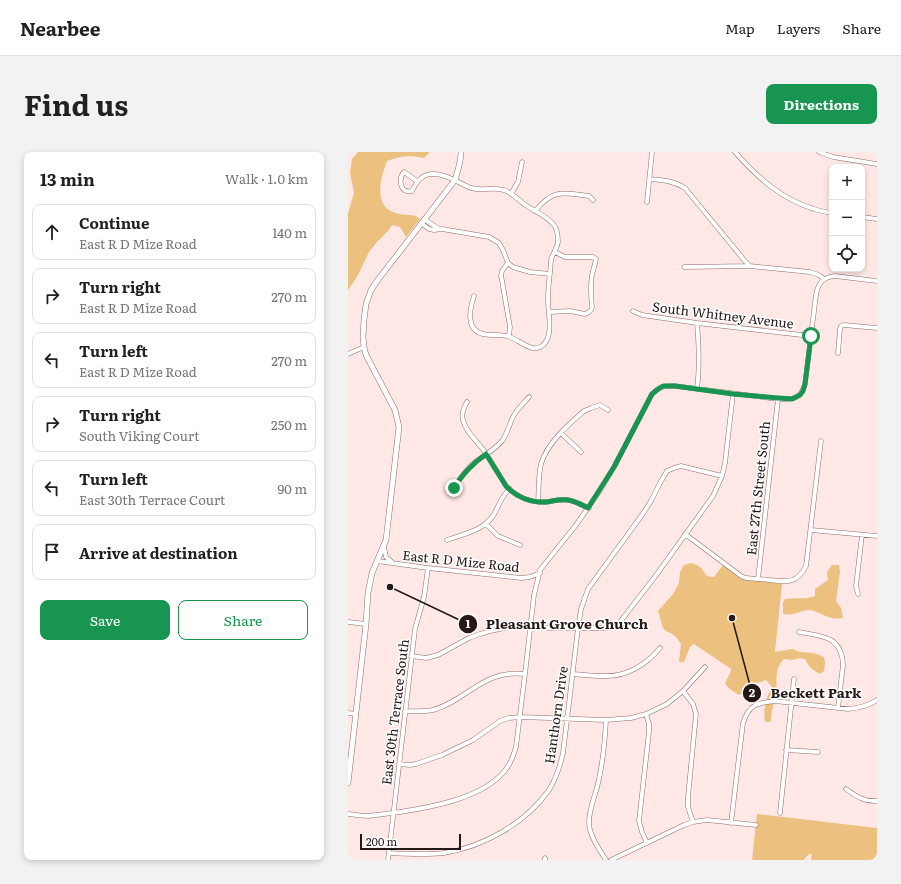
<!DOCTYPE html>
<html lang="en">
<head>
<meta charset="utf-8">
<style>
	:root { --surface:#fff; --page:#f2f2f2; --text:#202124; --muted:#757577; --line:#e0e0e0; --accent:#199552 }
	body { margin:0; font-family:Literata,serif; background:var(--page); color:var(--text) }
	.controls { position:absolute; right:12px; top:12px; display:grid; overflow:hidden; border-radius:8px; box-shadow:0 2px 6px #0003 }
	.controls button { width:36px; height:36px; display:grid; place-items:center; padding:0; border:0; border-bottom:1px solid var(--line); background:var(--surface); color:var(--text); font:20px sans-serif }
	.scale { position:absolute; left:12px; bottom:10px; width:101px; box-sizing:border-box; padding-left:4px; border:2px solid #251817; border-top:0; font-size:11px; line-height:14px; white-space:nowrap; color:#251817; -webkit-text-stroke:3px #fff; paint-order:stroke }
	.stop { position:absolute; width:12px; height:12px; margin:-9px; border:3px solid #199552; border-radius:50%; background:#fff }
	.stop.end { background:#199552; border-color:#fff; box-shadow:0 1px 4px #0008 }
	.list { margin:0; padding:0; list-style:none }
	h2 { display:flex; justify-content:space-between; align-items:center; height:52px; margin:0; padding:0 16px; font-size:17px }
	h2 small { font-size:13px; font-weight:400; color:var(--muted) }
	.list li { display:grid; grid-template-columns:26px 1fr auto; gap:12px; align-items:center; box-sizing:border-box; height:56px; margin:0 8px 8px; padding:0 8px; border:1px solid var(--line); border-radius:8px }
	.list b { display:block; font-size:15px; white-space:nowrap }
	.list p { margin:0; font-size:13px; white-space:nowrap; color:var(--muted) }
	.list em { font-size:13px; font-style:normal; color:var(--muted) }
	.actions { display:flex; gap:8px; padding:12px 16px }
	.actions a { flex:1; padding:9px 0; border:1px solid var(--accent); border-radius:8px; text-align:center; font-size:14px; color:var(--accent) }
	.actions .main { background:var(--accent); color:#fff }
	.icon { flex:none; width:22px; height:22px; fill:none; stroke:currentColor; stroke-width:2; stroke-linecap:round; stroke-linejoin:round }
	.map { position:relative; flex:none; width:529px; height:708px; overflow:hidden; border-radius:8px }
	header { display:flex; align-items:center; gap:24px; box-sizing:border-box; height:56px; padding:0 20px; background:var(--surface); border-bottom:1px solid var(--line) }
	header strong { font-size:19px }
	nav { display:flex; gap:22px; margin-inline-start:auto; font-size:14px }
	.intro { display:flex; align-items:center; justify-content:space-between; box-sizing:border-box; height:96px; padding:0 24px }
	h1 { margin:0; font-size:28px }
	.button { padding:10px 18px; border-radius:8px; background:var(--accent); color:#fff; font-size:14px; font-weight:700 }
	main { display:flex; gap:24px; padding:0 24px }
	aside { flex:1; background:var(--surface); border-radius:8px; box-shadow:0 2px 6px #0003 }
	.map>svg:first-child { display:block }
	.green { fill:#ecc180 }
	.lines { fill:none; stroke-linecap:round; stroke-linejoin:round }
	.minor-casing { stroke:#8d6c69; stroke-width:5 }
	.major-casing { stroke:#8d6c69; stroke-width:6 }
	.minor { stroke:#fff; stroke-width:4 }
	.major { stroke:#fff; stroke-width:5 }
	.route { stroke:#199552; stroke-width:5 }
	.labels { text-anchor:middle; stroke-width:3; stroke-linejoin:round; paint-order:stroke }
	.street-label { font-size:13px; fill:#251817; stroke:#fff }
	.leader { fill:none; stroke:#251817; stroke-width:1.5 }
	.callout-dot { fill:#251817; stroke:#fff; stroke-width:1.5 }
	.mark-label { font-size:12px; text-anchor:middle; font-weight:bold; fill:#fff }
	.callout-label { font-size:14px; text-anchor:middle; font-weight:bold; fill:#251817; stroke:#fff; stroke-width:3; stroke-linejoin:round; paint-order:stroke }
</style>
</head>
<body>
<header>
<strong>Nearbee</strong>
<nav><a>Map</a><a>Layers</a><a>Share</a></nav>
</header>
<div class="intro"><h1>Find us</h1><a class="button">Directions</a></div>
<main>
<aside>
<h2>13 min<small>Walk · 1.0 km</small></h2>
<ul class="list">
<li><svg class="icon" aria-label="ahead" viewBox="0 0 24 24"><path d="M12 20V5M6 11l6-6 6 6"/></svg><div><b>Continue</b><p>East R D Mize Road</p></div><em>140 m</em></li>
<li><svg class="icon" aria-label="right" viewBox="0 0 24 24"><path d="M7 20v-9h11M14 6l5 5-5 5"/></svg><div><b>Turn right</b><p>East R D Mize Road</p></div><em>270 m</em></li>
<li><svg class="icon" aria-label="left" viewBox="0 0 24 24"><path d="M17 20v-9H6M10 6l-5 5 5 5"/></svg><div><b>Turn left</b><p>East R D Mize Road</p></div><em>270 m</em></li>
<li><svg class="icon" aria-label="right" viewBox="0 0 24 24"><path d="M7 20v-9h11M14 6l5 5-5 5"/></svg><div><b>Turn right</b><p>South Viking Court</p></div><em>250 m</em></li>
<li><svg class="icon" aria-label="left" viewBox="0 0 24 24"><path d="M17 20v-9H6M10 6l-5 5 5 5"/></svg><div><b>Turn left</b><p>East 30th Terrace Court</p></div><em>90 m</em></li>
<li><svg class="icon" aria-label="arrive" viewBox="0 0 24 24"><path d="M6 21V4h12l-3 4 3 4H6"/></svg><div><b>Arrive at destination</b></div></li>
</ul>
<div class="actions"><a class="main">Save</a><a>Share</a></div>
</aside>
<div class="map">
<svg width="529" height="708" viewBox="0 0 529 708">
	<rect width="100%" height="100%" fill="#ffe8e5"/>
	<path class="green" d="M10,0h71v1l-5,5c-15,-3 -23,-2 -37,3 -7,19 -15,47 12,53 8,2 15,-1 21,5l-14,18 -6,-10 -8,-2 -3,5 -12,12 -8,10 -12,25 -9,13v-77l6,-20 -4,-20 2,-14z
		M343,411c3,1 7,2 10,5 5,5 3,9 13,9l9,-12 20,13 6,2 33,4 -7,68 17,-3 8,3 14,1 10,4 1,6 -1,8 -4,3c-8,-4 -11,-7 -15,-15l-5,-1 -8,2 -8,-1c-11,12 -6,22 -8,36 0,5 -3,10 -4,15 -1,5 0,8 -2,12h-5c-2,-13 1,-24 7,-35l-6,-7 -9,3 -2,4 -5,1 -11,7 -8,-5 -6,-6c1,-4 6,-11 6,-15l-37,-25 -4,3 -6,15h-5l2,-18 -5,-7 -4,-3 -6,-3 -3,-3 -5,-17 15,-17 6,-11 1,-11 4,-7z
		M484,413h7l1,6 -4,30 5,7 2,10c-16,3 -22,-7 -35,-8 -5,0 -10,3 -15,4 -3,1 -7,0 -10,0v-12l2,-3c10,-2 20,1 30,-3v-7l13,-9 -1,-8z
		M409,662l120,14v32h-66l1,-6h-3l-6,6h-51z"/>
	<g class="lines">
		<defs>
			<path id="minor" d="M387,0c22,25 46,47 79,57 6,2 12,3 18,4
				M471,0l14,5 44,7
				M301,27c14,1 25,2 36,9l59,72 6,6
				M69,29l-13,-9c-6,7 -4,22 8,19 4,-8 9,-16 19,-17 15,-1 27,9 40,14 11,3 22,-1 33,2 9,3 15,11 23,16 9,6 20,10 27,19 3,4 4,12 4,17 -1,6 -4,10 -6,15 -2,4 -1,10 -2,15 -1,9 -2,18 -2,27 0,12 5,35 -3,44 -10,13 -24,-2 -35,-6 -8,-3 -18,-1 -27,-3 -18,-4 -13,-26 -9,-38
				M163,42l7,-12 4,-20
				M299,50l5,-50
				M187,59c19,-23 28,-18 54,-15l4,4
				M514,65l15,2
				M76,67l15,10
				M73,71l8,6 5,1 8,-1 47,8 10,6 4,7 5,13 5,4 17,5 20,2
				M160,111l-6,8 -1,4 9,52 -1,9
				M336,115l66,-1 60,6 9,3 5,4
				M285,159l9,4 55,8 114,13
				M201,160l21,-1 15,3 4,-2 2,-2 1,-3c-1,-10 -2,-21 0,-32 1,-5 3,-10 4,-16l-3,-2h-28l-10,-5
				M349,171c2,23 3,43 0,66
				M490,201l2,-24 1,-3 3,-1 33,3
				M0,202l16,-7
				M119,250c-3,5 -6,11 -4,18 3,12 12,19 19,28 9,13 16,25 24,38 11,11 25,17 40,16 7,-1 15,-3 22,-2 7,1 14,5 21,8
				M213,281l20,19
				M106,336c6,-10 12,-19 21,-26 10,-7 19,-12 27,-21 5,-7 7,-15 10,-22 4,-9 11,-15 17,-22
				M190,350c1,-12 0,-26 3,-38 6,-21 27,-39 43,-53l7,-3 9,-3 8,5
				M138,372l12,12 22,9
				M463,378l66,6
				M337,382l56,42 5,2c8,1 15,1 23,2 18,2 28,4 37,-14l15,-125
				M99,388c17,-6 35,-9 46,-24 5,-8 9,-22 17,-27
				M36,395l2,10 7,6
				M29,409l51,7 93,10 9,-1 10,-4
				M410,427l20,-180
				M510,442l-2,-8 6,-51
				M0,470l18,2
				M451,480c23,4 43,4 44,33l-5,43
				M63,504l15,2 12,-3 31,-17 11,-4 10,-3 20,-4 21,-1 19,2h57l7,-2 6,-4 37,-48 56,-78 9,-20 3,-13 8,-69
				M225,522c10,1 20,2 31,2 22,1 42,-11 56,-28
				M335,539l10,13 3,10 -8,83v10l5,15
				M57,559c10,0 18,1 28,-1 35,-10 50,-41 92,-36
				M0,561l8,1
				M298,562l3,10v8l-10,89 3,11 5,11
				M258,568c-1,20 -3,40 -7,59 -3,16 -13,36 -9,51 3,11 10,21 16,30
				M438,598l32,2
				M51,612l11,1 6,-1 26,-9 31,-15 27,-19 9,-3 11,-1 86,3 25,-2 15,-4 21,-10 16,-13 22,-24
				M498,637c10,7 18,13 31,12
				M432,661l14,-134
				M0,662c7,1 14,2 21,2 11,-1 21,-3 31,-4 32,-5 76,-13 100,-36 9,-8 13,-18 16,-29l9,-73 9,-79 6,-25 36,-45 23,-33 15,-25 38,-73c8,-8 12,-8 23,-8l103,13c15,0 22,1 27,-15l11,-89c2,-12 7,-18 19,-19l42,5
				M383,671l12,-100c6,-19 14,-20 32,-22l73,8c10,-1 20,-3 29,-9
				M41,701c18,1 37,2 55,0 39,-6 82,-30 105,-63 7,-11 11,-24 14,-37l15,-125 3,-19 7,-20 54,-74 9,-14 9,-18 7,-12 7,-3 7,-2 41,10
				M40,708l27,-231 9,-32 4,-29
				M197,708v-2
				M263,708l73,-35 9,-3 14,-2 49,5"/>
			<path id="major" d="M0,631l18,-159 2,-31 4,-20 14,-33 13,-113 -4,-17 -29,-55 -2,-8 -1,-10 1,-17 2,-16 5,-14 6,-9 78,-101c3,-10 6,-18 6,-28"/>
		</defs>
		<use href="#minor" class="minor-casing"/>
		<use href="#major" class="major-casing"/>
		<use href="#minor" class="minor"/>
		<use href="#major" class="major"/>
	</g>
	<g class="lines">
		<path class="route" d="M106,336c9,-15 18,-24 32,-34l20,32c10,11 25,17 40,16 7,-1 15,-3 22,-2 7,1 14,5 20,8l26,-41 38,-73 5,-4 6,-4h12l58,8 45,4 14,1 8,-4 3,-4 2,-7 6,-48"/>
	</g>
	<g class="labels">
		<g class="street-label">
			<text transform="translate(375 163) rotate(7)" y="5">South Whitney Avenue</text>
			<text transform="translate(410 336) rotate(-84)" y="5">East 27th Street South</text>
			<text transform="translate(113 409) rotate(6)" y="5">East R D Mize Road</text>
			<text transform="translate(47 560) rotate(-83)" y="5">East 30th Terrace South</text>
			<text transform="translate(208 563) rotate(-82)" y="5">Hanthorn Drive</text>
		</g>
	</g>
	<path class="leader" d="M42 435L120 472M384 466L404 541"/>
	<g class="callout-dot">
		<circle cx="42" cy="435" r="4"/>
		<circle cx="384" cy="466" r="4"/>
		<circle cx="120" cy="472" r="10"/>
		<circle cx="404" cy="541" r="10"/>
	</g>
	<g class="mark-label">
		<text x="120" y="476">1</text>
		<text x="404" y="545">2</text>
	</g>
	<g class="callout-label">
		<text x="219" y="477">Pleasant Grove Church</text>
		<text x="468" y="546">Beckett Park</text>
	</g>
</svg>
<div class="controls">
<button>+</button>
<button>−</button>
<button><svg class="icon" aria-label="locate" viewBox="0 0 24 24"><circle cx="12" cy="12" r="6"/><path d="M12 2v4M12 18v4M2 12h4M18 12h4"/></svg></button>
</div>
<div class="scale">200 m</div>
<div class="stop" style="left:463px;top:184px"></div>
<div class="stop end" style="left:106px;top:336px"></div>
</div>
</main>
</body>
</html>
